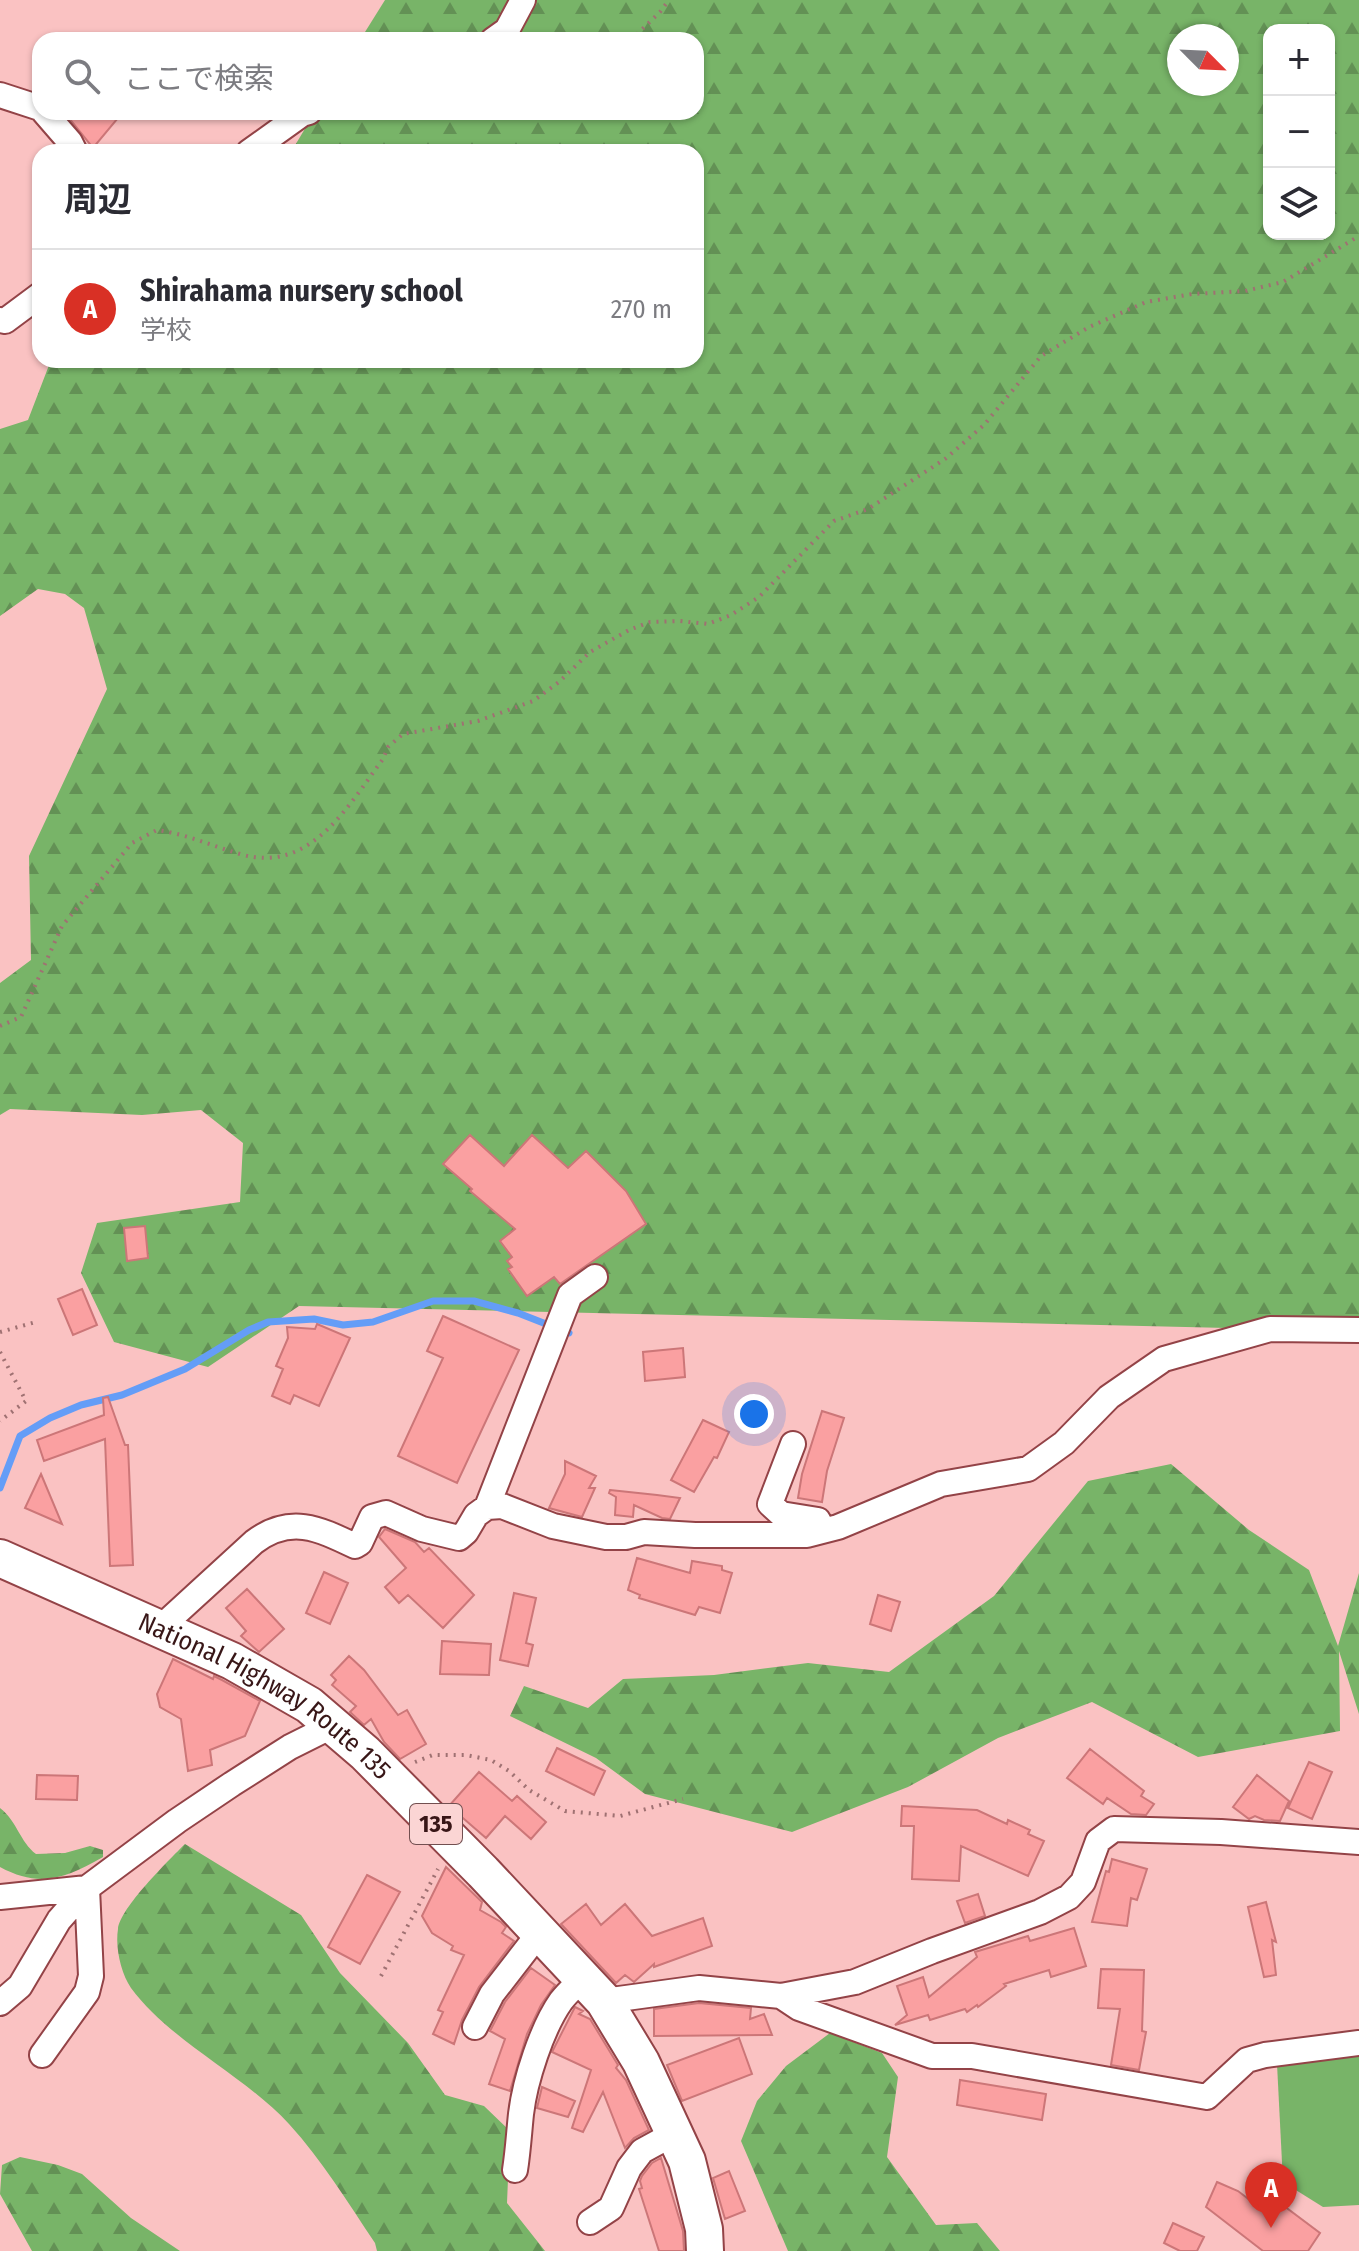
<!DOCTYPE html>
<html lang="ja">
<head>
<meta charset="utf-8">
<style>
	:root { --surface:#fff; --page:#f7f7f7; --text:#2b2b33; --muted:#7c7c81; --line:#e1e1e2; --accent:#d93025 }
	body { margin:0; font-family:"Fira Sans Condensed","Noto Sans JP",sans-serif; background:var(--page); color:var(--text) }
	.controls { position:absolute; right:24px; top:24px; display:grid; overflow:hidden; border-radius:16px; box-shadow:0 2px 6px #0004 }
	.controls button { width:72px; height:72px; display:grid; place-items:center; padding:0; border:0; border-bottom:2px solid var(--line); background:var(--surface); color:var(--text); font:40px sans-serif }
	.compass { position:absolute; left:1167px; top:24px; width:72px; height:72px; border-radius:50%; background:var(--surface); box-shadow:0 2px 6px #0004; rotate:114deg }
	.you { position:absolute; left:754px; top:1414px; width:28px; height:28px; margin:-20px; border:6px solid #fff; border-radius:50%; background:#1a73e8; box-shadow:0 0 0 12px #1a73e833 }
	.badge { display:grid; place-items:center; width:52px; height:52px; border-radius:50%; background:var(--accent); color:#fff; font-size:26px; font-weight:700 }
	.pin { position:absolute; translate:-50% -66px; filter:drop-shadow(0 2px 4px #0008) }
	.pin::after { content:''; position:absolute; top:42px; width:28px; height:24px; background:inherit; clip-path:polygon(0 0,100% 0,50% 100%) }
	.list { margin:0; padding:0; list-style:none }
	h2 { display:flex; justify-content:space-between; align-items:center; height:104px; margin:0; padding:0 32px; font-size:34px }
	h2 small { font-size:26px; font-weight:400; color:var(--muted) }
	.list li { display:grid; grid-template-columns:52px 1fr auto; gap:24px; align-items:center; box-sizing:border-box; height:120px; padding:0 32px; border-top:2px solid var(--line) }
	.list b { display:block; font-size:30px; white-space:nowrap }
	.list p { margin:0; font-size:26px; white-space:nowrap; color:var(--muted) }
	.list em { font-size:26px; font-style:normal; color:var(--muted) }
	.icon { flex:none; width:44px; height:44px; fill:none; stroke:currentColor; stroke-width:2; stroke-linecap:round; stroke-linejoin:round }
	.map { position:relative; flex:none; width:1359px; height:2251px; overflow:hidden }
	.search { position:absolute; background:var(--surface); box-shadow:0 2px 6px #0004; left:32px; top:32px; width:672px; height:88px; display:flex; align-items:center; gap:20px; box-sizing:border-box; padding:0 28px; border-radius:24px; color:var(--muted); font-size:30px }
	.panel { position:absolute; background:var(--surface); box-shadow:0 2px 6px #0004; left:32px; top:144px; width:672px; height:224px; border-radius:24px }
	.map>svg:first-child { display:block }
	.green { fill:#78b468 }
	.forest { fill:url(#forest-firs); fill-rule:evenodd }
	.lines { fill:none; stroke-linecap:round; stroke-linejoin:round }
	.stream { stroke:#649df7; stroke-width:7 }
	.building { fill:#faa0a1; stroke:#cc7678; stroke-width:2 }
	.minor-casing { stroke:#934347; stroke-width:28 }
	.highway-casing { stroke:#934347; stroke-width:40 }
	.path { stroke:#9f7172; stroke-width:4; stroke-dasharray:2 6; stroke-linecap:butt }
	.minor { stroke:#fff; stroke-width:24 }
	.highway { stroke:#fff; stroke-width:36 }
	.labels { text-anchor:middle; stroke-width:8; stroke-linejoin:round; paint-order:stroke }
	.shield { fill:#fbd5d4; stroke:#724f50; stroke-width:2 }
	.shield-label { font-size:24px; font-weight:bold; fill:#381617 }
	.street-label { font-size:26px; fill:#381617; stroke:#fbd5d4 }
</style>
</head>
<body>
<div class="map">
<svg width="1359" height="2251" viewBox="0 0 1359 2251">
	<defs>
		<pattern id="forest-firs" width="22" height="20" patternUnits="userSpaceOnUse" patternTransform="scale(2)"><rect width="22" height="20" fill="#78b468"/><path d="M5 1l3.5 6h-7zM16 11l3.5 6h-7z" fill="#639155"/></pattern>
	</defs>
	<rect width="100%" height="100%" fill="#fac2c2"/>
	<path class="green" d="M1359,2053v152l-36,2 -40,-25 -6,-118z"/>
	<path class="forest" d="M385,0h974v1343l-89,-14 -971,-23 -91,61 -94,-25 -33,-69 16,-50 143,-21 3,-59 -42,-33 -59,5 -132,-6 -10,6v-132l31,-23 -2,-104 78,-167 -23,-81 -19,-14 -27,-5 -38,27v-187l28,-9 23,-60h645v-208h-405l24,-40h381v-72h-336zM1269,30h60v204h-60zM1179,36h48v48h-48z
		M1171,1464l78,66 60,40 29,76 21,-73v141l-20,-63 1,80 -142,26 -106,-55 -94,36 -90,49 -116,45 -147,-38 -49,-36 -86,-42 14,-30 64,22 35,-29 91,-4 94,-12 81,9 105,-76 94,-115z
		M0,1808c17,13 20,34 36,46l29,-1 25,-7 13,4v7c-38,22 -64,31 -103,10z
		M185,1844l116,71 39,58 68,70 37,52 39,11 26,25 -3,72 38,48h-168l-2,-8c-27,-40 -53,-83 -86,-119 -45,-49 -119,-83 -158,-136 -10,-15 -16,-40 -13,-59 2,-21 51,-69 67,-85z
		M830,2033l52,20 16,24 -11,80 49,68 41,-2 23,28h-212l-47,-110 16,-40 29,-35z
		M20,2157l38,8 24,9 49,44 49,33h-148l-32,-57 2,-29z"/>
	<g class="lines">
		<path class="stream" d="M0,1488l20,-52 30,-18 31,-13 41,-10 63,-26 64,-39 19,-8 46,-3 29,6 30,-3 60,-21h41l44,12 51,20"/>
	</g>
	<path class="building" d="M64,112h59l-30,36z
		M470,1135l34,31 28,-31 36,33 18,-17 40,40 20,33 -86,60 -6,-7 -27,19 -19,-27 4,-2 -5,-6 5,-4 -12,-16 15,-12 -45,-38 2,-2 -29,-25z
		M145,1226l3,32 -21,3 -3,-33z
		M82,1289l15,36 -24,10 -15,-36z
		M443,1316l76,34 -62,133 -59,-27 45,-98 -16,-7z
		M317,1324l33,14 -31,68 -25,-11 -4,9 -18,-8 11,-27 -7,-3 12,-28 -1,-11 28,2z
		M683,1348l2,29 -40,4 -2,-29z
		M108,1397l17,48h3l5,120 -23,1 -5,-127 -61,22 -7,-21 67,-25 -1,-17z
		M822,1411l22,7 -17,53 -5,31 -24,-4 4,-24z
		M703,1420l26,12 -12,26 -3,-1 -20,35 -23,-12z
		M565,1461l31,15 -7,12h6l-13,29 -33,-9 16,-34z
		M41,1474l21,50 -37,-16z
		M610,1490l47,5 23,3 -10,21 -8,-1 -28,-13 -1,12 -18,-2 1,-18 -7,-4z
		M385,1529l30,13 9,10 5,-4 45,47 -31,33 -35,-33 -9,8 -14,-16 21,-19 -27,-31z
		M637,1558l53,15 2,-12 30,5v4l10,3 -12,40 -21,-6 -4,8 -56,-17 1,-3 -12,-5z
		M324,1572l24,11 -18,41 -24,-11z
		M247,1589l37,40 -25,23 -18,-16 5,-5 -20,-23z
		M514,1593l22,5 -10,45 7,2 -5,21 -28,-6z
		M878,1595l22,7 -9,29 -21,-7z
		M442,1641l49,3 -2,31 -49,-1z
		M349,1656l15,14 34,45 9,-5 19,34 -26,15 -16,-17 -13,-23 -7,6 -14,-13 6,-6 -24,-21 4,-5 -5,-5z
		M173,1659l40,20 1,-3 8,4 38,21 -15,35 -35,14 2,15 -24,6 -7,-52 -21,-12 -3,-13z
		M557,1748l48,23 -11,24 -48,-24z
		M1090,1749l54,42 -3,5 13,8 -8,11 -15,-1 -24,-16 -4,6 -36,-26z
		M1309,1762l23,10 -20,47 -24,-11z
		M479,1772l33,29 5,-5 29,26 -15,17 -26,-23 -19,22 -37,-32z
		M37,1775l41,1 -1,24 -41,-1z
		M1257,1775l32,26 -9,20 -16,-1 -9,-4 -6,3 -16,-12z
		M902,1806l75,4 30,14 1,-4 22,10 -2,4 16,7 -16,35 -67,-30 -2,35 -47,-2 2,-53h-13z
		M1112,1859l35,10 -10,31 -6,-2 -4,28 -35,-4 14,-51 3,1z
		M446,1867l36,35 -2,8 21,12 5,5 -4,6 12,8 -35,46 -17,33 -8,24 -21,-10 10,-22 -5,-2 26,-55 -13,-5 2,-4 -21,-13 -10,-17z
		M367,1875l33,17 -40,72 -32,-17z
		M978,1894l7,22 -20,7 -8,-22z
		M1266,1902l10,40 -4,-2 4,35 -12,2 -16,-70z
		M586,1904l15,21 24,-21 27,32 51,-18 9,28 -58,21v-3l-20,18 -9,-7 -9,8 -55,-59z
		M1074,1928l12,38 -35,11 -2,-7 -45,14 2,2 -28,21 -1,-2 -10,7 -2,-3 -35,11 -2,-5 -33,10 12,-10 -10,-29 26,-9 6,20 48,-40 -2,-5 53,-16 2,5z
		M531,1968l24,17 -14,20 -14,29 -17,57 -21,-7 16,-45 -15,-8 15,-29z
		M1101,1969l43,1 -2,61 4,1 -7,38 -28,-5 9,-56 -22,-1z
		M699,2003l52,5 -1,11 14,-5 8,21 -118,1v-27z
		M575,2007l8,4 -4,3 11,5 28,46 -2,3 10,12 23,50 -15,8 -9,10 -22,-56 -20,40 -11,-4 19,-58 -39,-18z
		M739,2038l13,36 -70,27 -15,-36z
		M960,2080l86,14 -4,26 -85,-15z
		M542,2087l33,14 -7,16 -31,-9z
		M661,2158l22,73 1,20h-25l-20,-62 3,-1 -2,-7 2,-5 10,-13z
		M729,2171l16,40 -20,8 -12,-41z
		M1217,2182l21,9 17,13 9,-13 56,42 -12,18h-45l-57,-44z
		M1173,2223l31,14 -7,14h-17l-16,-8z"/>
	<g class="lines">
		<defs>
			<path id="minor" d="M493,40l14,-10 16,-30
				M0,95l40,13
				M44,112l26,30 5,10
				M249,152l53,-38 7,-2
				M0,320l5,1 35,-26
				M793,1444l-23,60 11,10 37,6 4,8
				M487,1507l83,-212 25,-18
				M160,1628l94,-86c36,-27 64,-14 101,4l5,-3 12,-26 14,-4 36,16 37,9 7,-6 10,-17 11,-8 15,-1 51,20 53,11h20l18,-5 51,3h112l31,-8 103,-43 87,-15 36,-26 45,-46 55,-38 106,-30 89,1
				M0,1897l87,-9
				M781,1996l18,12 133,48h40l235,41 40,-37 18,-5 94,-12
				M604,2001l95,-13 82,8 74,-14 77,-31 108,-39 29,-15 14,-15 15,-41 16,-12 107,3 138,10
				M0,2003l20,-17 39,-66 28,-32 90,-67 55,-37 58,-37 44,-22
				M475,2027l17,-33 48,-62
				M42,2055l45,-63 4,-16 -4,-88
				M515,2170c3,-19 4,-37 6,-56 4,-34 21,-86 40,-113 6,-8 15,-16 22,-23
				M590,2222l21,-14 18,-40 13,-17 33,-18"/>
			<g id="highway">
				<path id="s1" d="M0,1558l232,103 77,44 56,48 118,119 121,129 37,61 46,99 17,68 1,22"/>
			</g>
		</defs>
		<use href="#minor" class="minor-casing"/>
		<use href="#highway" class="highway-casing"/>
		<path class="path" d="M631,40l29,-28 9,-12
			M0,1026l21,-9 41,-91 70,-83 25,-13c29,4 55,16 83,24 70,21 108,-48 143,-95l5,-12 15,-13 75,-13 55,-20 26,-19 31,-30 39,-22 21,-8 30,-1 28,3 23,-9 28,-18 75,-76 34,-12 77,-50 39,-34 57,-69 48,-29 57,-25 46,-8 53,-3 38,-9 76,-46
			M0,1332l36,-10
			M0,1352l26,49 -26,20
			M415,1762l18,-7h33l25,5 18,11 20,19 36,21 55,5 63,-17
			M381,1976l57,-107"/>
		<use href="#minor" class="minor"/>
		<use href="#highway" class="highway"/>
	</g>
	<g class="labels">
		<rect class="shield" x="410" y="1804" width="52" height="40" rx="6"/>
		<g class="shield-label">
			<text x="436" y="1832">135</text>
		</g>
		<g class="street-label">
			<text dy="9" stroke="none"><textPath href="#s1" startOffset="300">National Highway Route 135</textPath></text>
		</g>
	</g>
</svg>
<div class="controls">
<button>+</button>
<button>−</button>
<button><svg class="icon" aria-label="layers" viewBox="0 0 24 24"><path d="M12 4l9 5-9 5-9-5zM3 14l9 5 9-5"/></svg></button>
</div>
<svg class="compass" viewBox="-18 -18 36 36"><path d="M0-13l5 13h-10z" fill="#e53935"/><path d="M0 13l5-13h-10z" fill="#7c7c81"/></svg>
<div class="you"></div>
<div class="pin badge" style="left:1271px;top:2228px">A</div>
<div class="search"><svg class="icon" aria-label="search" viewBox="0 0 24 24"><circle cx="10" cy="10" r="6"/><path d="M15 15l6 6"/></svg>ここで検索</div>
<section class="panel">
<h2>周辺<small></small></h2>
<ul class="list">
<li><span class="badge">A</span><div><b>Shirahama nursery school</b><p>学校</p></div><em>270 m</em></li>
</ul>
</section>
</div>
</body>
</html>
